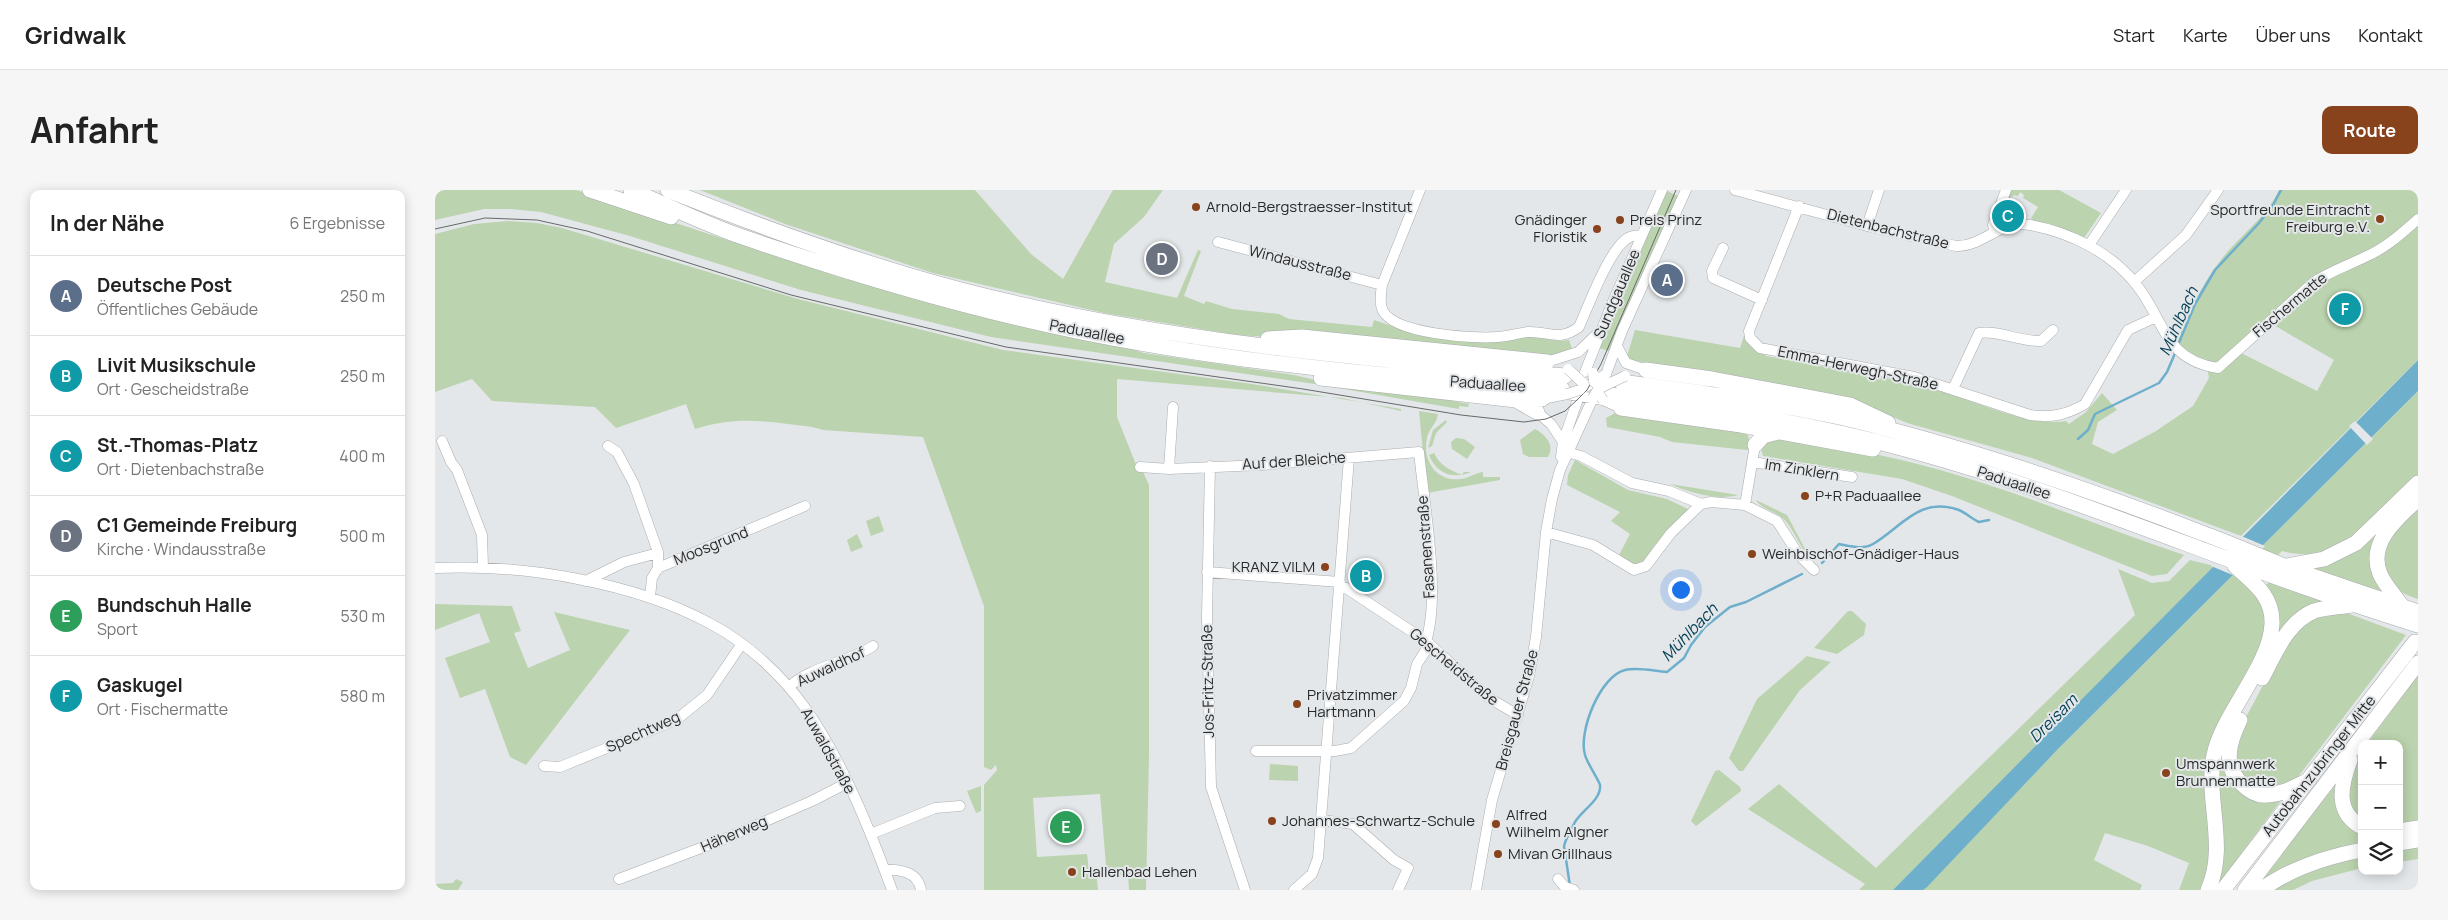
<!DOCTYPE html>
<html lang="de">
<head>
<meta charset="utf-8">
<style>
	:root { --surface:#fff; --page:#f6f6f6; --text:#222; --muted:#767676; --line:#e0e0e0; --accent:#88421c }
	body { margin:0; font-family:Manrope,sans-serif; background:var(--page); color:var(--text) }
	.controls { position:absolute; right:15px; bottom:15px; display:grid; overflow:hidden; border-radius:10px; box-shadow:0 2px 12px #0003 }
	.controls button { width:45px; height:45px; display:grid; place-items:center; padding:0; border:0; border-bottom:1px solid var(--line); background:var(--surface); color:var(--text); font:25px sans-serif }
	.you { position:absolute; left:1245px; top:399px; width:18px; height:18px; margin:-12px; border:4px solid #fff; border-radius:50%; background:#1a73e8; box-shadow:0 0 0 8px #1a73e833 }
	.badge { display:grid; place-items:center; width:32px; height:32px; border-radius:50%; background:var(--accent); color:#fff; font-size:16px; font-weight:700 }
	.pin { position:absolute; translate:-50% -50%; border:2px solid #fff; box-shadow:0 1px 5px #0006 }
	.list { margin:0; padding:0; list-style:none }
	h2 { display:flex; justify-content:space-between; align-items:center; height:65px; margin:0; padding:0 20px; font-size:21px }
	h2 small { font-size:16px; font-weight:400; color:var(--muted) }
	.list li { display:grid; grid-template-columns:32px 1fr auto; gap:15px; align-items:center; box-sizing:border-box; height:80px; padding:0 20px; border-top:1px solid var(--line) }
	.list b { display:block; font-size:19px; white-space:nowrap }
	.list p { margin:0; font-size:16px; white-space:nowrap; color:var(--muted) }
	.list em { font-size:16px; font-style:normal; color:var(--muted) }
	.icon { flex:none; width:28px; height:28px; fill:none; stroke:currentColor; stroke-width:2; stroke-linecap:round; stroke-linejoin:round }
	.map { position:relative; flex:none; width:1983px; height:700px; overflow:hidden; border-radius:10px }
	header { display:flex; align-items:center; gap:30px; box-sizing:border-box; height:70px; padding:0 25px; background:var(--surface); border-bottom:1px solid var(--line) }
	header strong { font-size:24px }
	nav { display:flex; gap:28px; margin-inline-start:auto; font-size:18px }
	.intro { display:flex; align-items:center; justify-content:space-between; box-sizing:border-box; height:120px; padding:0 30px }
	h1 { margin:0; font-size:35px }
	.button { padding:12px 22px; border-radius:10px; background:var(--accent); color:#fff; font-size:18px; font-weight:700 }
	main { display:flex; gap:30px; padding:0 30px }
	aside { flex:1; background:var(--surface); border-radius:10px; box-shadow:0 2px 12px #0003 }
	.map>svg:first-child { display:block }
	.green { fill:#bbd3ae; fill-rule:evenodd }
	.water { fill:#6eafcc }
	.pier { fill:#e4e7e9 }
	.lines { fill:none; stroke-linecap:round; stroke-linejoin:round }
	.stream { stroke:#6eafcc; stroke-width:2.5 }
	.minor-casing { stroke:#aaacae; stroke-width:11 }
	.highway-casing { stroke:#aaacae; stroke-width:16 }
	.minor { stroke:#fff; stroke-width:10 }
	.highway { stroke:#fff; stroke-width:15 }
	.tram { stroke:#67696a; stroke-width:1 }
	.minor-bridge-casing { stroke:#aaacae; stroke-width:11; stroke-linecap:butt }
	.minor-bridge { stroke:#fff; stroke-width:10 }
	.poi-dot { fill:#88421c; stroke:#e4e7e9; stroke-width:2 }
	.labels { text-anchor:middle; stroke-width:4; stroke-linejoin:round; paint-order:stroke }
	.poi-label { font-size:15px; fill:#28292a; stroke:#e4e7e9; text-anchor:start }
	.street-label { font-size:15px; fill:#28292a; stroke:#e4e7e9 }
	.water-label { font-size:16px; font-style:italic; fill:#074156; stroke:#e4e7e9 }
</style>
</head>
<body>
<header>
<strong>Gridwalk</strong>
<nav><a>Start</a><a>Karte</a><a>Über uns</a><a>Kontakt</a></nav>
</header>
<div class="intro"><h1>Anfahrt</h1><a class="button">Route</a></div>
<main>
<aside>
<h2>In der Nähe<small>6 Ergebnisse</small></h2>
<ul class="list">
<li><span class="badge" style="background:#5c6f8a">A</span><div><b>Deutsche Post</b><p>Öffentliches Gebäude</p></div><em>250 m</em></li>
<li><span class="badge" style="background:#0f9aa8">B</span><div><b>Livit Musikschule</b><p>Ort · Gescheidstraße</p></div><em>250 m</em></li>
<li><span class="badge" style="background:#0f9aa8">C</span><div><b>St.-Thomas-Platz</b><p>Ort · Dietenbachstraße</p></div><em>400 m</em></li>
<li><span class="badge" style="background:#6b7280">D</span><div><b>C1 Gemeinde Freiburg</b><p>Kirche · Windausstraße</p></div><em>500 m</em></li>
<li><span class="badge" style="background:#2e9e5b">E</span><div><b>Bundschuh Halle</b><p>Sport</p></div><em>530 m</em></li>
<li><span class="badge" style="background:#0f9aa8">F</span><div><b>Gaskugel</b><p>Ort · Fischermatte</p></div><em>580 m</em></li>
</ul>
</aside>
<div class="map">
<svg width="1983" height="700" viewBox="0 0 1983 700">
	<rect width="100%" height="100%" fill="#e4e7e9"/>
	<path class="green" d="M0,0h141l269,89 36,7 235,58 28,9 150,22 61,14 77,8 37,7 -1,3 -9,-1v3l-144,-25 -324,-47 -190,-47 -171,-54 -89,-24 -30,-3h-27l-49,11z
		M265,0h275l56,64 32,25 50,-89h50l-19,27 -30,27 -9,38 72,16 21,-48 3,1 -17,45 20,8 2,-3 26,8 47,5 10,5 83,8 2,-7 36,12 118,4 33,5 8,-1 3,9 -13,6h-12l-310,-20 -133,-22 -171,-40 -148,-49z
		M1230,0l13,6 -69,155 -10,-3z
		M1574,0h50l42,23 -17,25 -50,-15 -3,-5 7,-11 -15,-9 1,-3 -4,-3 -2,4 -4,-1 -4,3 -1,4 3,2 -3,5 -4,-3z
		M1844,0h139v170l-177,176 -209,-78 -125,-35 -56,-24 -101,-19 -120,-20 -3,-4 8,-26 105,18 11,-34 1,32 14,10 157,29 3,-1c37,13 102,44 140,37l3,3 17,-12 16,-19 15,17 -19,12 -6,22 21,10 43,-23 37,-25 16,-28 -3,-16 -31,-16c12,-28 25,-60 45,-85 19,-25 46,-43 59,-71zM1837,134l62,36 -17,31 -76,-38z
		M73,31l29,2 25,5 236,71 205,51 249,34 149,25v2l-59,-13 -225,-19v38l22,55h4l6,13v271l-3,134h-17l-1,-16 -21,3 -7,-83 -67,4 4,59 50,-3 2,16h7l2,20h-114v-105l13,-15 -1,-5 -5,5 -7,-3v-161l-61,-169 -100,-7 -11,-3c-44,-5 -73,-12 -117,2l-9,-25 -70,24 -21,-21 -103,-6 -20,-22 -37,13v-158l39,-10z
		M1983,201v85c-37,37 -76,92 -136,75l-33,33 16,25 -1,32 -51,107v89l-9,53h-25l10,-27 -41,-17 -43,-13 -11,27 48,25 -2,5h-217l135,-141z
		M984,221l19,3c-1,10 -9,14 -11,24 -5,22 9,44 34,41 8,-1 14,-6 22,-7v5h17v3l-73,13z
		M1180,223l124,17 9,5 2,10 -3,5 -75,-8 -12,-5 -53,-10 -1,-9z
		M1011,230l1,2 -11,11 -4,13 -4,2 5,-18z
		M1100,239c11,6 20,16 13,28h-19l-6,-3 -3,-14z
		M1338,246c56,10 113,18 167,34 83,23 162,58 244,85l-17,19 -15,2 -200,-80 -50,-17 -139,-23 -2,-8z
		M1021,248l8,1 11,8 -8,12 -15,-10 -1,-7z
		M999,263c6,13 16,17 28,22l2,-3h7c-19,8 -35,1 -42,-17z
		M1140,270l53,30 39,9 23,11 -37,37 -8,16c-12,5 -18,-1 -26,-8l11,-21 -19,-13 9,-9 -53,-27 1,-10z
		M1235,294l68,11c-21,6 -50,-3 -68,-11z
		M1983,300l-40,48 10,57 -81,-26 21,-5 25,-11z
		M1321,310l31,15 17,32 9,7 -5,2c-10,-12 -16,-32 -28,-40 -8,-6 -18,-7 -24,-16z
		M1983,314v95c-29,-10 -26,-16 -37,-43l13,-28z
		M444,326l5,15 -13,5 -5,-15z
		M422,344l6,13 -12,5 -4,-12z
		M1755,370l24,6 -198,202 -123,122h-34l6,-6 -117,-75 31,-25 97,84 259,-253 -17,-46 34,14 17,-2z
		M1837,389l62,22 -29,9 -17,16 -58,107c-15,37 14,79 55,62l-71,95h-3c19,-51 -7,-103 13,-153 17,-44 73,-103 40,-150z
		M0,414l77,2 9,25 -7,2 14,35 42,-18 -16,-38 76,18 -104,135 -16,-8 -25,-68 -25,9 -15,-40 45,-16 -11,-29 -44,17z
		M1413,421h4l14,13 -2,11 -27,19 -23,-6z
		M1909,422l62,23 -108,142 -6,5 -28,9 -23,-12 -9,-32 4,-11 49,-92 27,-28z
		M1372,466l24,6 -31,28 -57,81h-4l-10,-13 28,-59z
		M1983,485v150l-19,2v-83h-32z
		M1927,561v71l-13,-11 -2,-36z
		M835,574l28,2v15l-29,-1z
		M1284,580l21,17 1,4 -45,35 -5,-5 24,-50z
		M1901,594l26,45v14l-105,41z
		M546,596v25l-5,2 -9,-22z
		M1983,655v14l-19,3v-14z
		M1927,664v14l-50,13 -19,9h-27l21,-13z
		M21,689l7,3 -5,8h-23v-6l18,-1z"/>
	<path class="water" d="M1983,170v31l-360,358 -131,138 -4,3h-30c175,-177 350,-353 525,-530z"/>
	<path class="pier" d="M1920,231l18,18 -6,6 -18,-19z
		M1804,345l26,11 -30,30 -24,-10z"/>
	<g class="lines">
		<path class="stream" d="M1743,155l17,-41 20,-34 44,-47 14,-18 8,-15
			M1643,249l10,-9 7,-16 64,-31 8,-11 9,-21
			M1387,373l17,-19c11,2 24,6 34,0 29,-17 46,-48 86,-34 7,3 13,9 20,12l10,-2
			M1135,696l-6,-40c2,-7 6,-15 9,-20 4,-13 29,-25 27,-41 -1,-5 -13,-22 -15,-30 -7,-23 15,-79 40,-85 13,-3 28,1 42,2l17,-14 7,-13 14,-18 25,-20 16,-5 56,-28"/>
		<defs>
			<path id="minor" d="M985,0l-38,95c-1,8 -3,18 1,26 12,23 91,28 114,26 11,0 20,-4 31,-5 21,-1 31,10 51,-5 9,-20 32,-83 51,-90 4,-2 8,-1 12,-2
				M1300,0l136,37 85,19c27,1 45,-27 74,-21 39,7 80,27 105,58 30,36 28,77 83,85l96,-86c17,-11 35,-17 53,-26 19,-8 35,-23 51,-37
				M1364,16l-50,125 1,7 10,10 154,29 116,38c22,3 36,0 55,-11l43,-74 28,-13
				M1432,36l12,-36
				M1559,41l-1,-6 13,-35
				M783,52l164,43
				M1654,55l37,-55
				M1288,58l-11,23 1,7 49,22
				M1699,92l52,-47 32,-45
				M1182,156l9,17 20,7
				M1112,172l31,-10 20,-19
				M1150,182l26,-66 51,-116
				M1171,184l16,-43 64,-141
				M1518,199l26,-56c20,-3 41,9 62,8l12,-11
				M1145,200l14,-8 3,8
				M1107,209l25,-5 36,6 18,8
				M1102,222l14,12 12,18
				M7,251l9,21 6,8 25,65 1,32
				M173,256l9,6 17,32 24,68v16
				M1128,261l18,5 51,27 37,8 32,13
				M1126,267l2,-15 16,-46
				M1317,272l100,15
				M775,276l-3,151 4,170 34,103
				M705,277l29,2 93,-4 157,-13c5,51 22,143 7,189
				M734,279l4,-62
				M1310,315l10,-60
				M1111,342l47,13 41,25 12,-4 25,-33 30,-29 10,-2 34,3 32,16 21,33 16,16
				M0,378c87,-4 199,14 276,56 36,19 71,51 95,85 37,53 64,121 86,181
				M223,378l147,-62
				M772,382l133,10
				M151,391l38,-19 34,-9
				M905,397l6,1 80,53 63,57 29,17
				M215,407l2,-19 6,-10
				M354,497c22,-21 58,-24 84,-41
				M821,561h79l16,-3 53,-47 7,-13 6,-24 13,-20
				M109,576l16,1 116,-47 31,-25 34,-50
				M887,630l31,4 41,36 14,8 -10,22
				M436,644l64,-26 25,-2
				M449,679c16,1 34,2 37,21
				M184,689l103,-39 90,-39 35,-18
				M1123,689l7,8 9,3
				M859,700l18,-16 6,-16 31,-400
				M1041,700l16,-90 37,-124 7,-39 10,-105 6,-33 8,-29 33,-72"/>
			<path id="highway" d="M155,0l81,27
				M196,0c35,15 70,32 106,45 133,46 270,86 409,109 137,24 277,35 416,45
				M233,0c95,38 194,74 293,100 197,51 402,69 604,86
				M833,149l34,-2 245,25
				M1211,180l66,9 138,26 38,18
				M886,188l195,22 26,-1
				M1186,192c75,10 150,20 223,36 122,29 242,70 358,115 28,10 54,22 82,33 44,16 89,30 134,46
				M1175,205c99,13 198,27 295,54 175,47 340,123 513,176
				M1081,210l21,12
				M1186,218l120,17 132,24
				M1320,255l8,-9 15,-4
				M1852,376l37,-7 32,-16 62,-60
				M1967,416c-7,-10 -17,-21 -22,-32 -13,-32 18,-56 38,-75
				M1827,488c13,-24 25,-56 52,-67 12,-4 25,-4 38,-6
				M1805,530c-11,22 -18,46 2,64 7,7 15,12 24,11 15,0 28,-8 41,-14
				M1915,570c-9,25 -16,52 12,67
				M1964,641l19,-3
				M1964,653l19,-3
				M1773,700c20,-44 -3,-90 6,-135 9,-42 56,-89 58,-131 1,-28 -18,-41 -37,-58
				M1788,700l192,-248
				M1810,700l173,-227
				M1826,700c30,-22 64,-33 101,-40"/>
		</defs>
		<use href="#minor" class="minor-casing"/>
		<use href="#highway" class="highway-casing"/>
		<use href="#minor" class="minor"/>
		<use href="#highway" class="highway"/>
		<path class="tram" d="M0,39l50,-11 52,2 50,11 204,64 215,52 297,42 158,26 63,7 22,-3 19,-8 12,-11 10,-10 14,-26 75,-174"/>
		<defs>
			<path id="minor-bridge" d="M1133,179l14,13
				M1158,183l1,9 12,-8
				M1163,199l27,-13
				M1132,204l13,-4
				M1158,208l4,-7 6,9"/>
		</defs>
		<use href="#minor-bridge" class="minor-bridge-casing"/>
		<use href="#minor-bridge" class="minor-bridge"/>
	</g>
	<g class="poi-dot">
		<circle cx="761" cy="17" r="5"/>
		<circle cx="1945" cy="29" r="5"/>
		<circle cx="1185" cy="30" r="5"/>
		<circle cx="1162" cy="39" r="5"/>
		<circle cx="1370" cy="306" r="5"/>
		<circle cx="1317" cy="364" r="5"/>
		<circle cx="890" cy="377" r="5"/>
		<circle cx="862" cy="514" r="5"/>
		<circle cx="1731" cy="583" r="5"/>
		<circle cx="837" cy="631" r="5"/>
		<circle cx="1061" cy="634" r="5"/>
		<circle cx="1063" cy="664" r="5"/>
		<circle cx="637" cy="682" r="5"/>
	</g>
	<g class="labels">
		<g class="poi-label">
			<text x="771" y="22">Arnold-Bergstraesser-Institut</text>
			<text x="1935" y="25" text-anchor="end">Sportfreunde Eintracht<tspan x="1935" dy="17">Freiburg e.V.</tspan></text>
			<text x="1152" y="35" text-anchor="end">Gnädinger<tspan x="1152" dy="17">Floristik</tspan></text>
			<text x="1195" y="35">Preis Prinz</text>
			<text x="1380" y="311">P+R Paduaallee</text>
			<text x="1327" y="369">Weihbischof-Gnädiger-Haus</text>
			<text x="880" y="382" text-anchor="end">KRANZ VILM</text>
			<text x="872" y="510">Privatzimmer<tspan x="872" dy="17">Hartmann</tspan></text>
			<text x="1741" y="579">Umspannwerk<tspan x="1741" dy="17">Brunnenmatte</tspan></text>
			<text x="1071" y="630">Alfred<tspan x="1071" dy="17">Wilhelm Algner</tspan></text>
			<text x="847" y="636">Johannes-Schwartz-Schule</text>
			<text x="1073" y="669">Mivan Grillhaus</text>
			<text x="647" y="687">Hallenbad Lehen</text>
		</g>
		<g class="street-label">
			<text transform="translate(1453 39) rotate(14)" y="5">Dietenbachstraße</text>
			<text transform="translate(865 73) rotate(14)" y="5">Windausstraße</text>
			<text transform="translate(1182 104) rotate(-67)" y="5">Sundgauallee</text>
			<text transform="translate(1855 115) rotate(-40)" y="5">Fischermatte</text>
			<text transform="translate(652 142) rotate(11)" y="5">Paduaallee</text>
			<text transform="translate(1423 178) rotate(12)" y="5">Emma-Herwegh-Straße</text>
			<text transform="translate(1053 194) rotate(4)" y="5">Paduaallee</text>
			<text transform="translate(859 271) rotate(-4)" y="5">Auf der Bleiche</text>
			<text transform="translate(1367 280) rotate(9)" y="5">Im Zinklern</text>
			<text transform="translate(1579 293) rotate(18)" y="5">Paduaallee</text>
			<text transform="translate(276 356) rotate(-22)" y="5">Moosgrund</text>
			<text transform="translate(991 357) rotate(-94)" y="5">Fasanenstraße</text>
			<text transform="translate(396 477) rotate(-25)" y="5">Auwaldhof</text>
			<text transform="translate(1019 477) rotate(40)" y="5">Gescheidstraße</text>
			<text transform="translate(773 491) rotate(-91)" y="5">Jos-Fritz-Straße</text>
			<text transform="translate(1082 520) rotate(-75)" y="5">Breisgauer Straße</text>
			<text transform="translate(208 542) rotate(-24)" y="5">Spechtweg</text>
			<text transform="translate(393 561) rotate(61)" y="5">Auwaldstraße</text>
			<text transform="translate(1884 576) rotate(-52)" y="5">Autobahnzubringer Mitte</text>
			<text transform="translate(299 644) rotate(-23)" y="5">Häherweg</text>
		</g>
		<g class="water-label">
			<text transform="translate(1743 131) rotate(-66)" y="6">Mühlbach</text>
			<text transform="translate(1254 442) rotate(-46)" y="6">Mühlbach</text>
			<text transform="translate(1618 528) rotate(-45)" y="6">Dreisam</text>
		</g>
	</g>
</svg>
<div class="controls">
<button>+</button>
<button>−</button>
<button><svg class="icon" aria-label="layers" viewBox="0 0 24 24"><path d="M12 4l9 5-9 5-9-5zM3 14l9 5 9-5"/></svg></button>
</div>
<div class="you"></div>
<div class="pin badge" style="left:1232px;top:90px;background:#5c6f8a">A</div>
<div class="pin badge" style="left:931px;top:386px;background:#0f9aa8">B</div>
<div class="pin badge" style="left:1573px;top:26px;background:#0f9aa8">C</div>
<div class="pin badge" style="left:727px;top:69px;background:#6b7280">D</div>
<div class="pin badge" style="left:631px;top:637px;background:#2e9e5b">E</div>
<div class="pin badge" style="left:1910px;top:119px;background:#0f9aa8">F</div>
</div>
</main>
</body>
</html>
